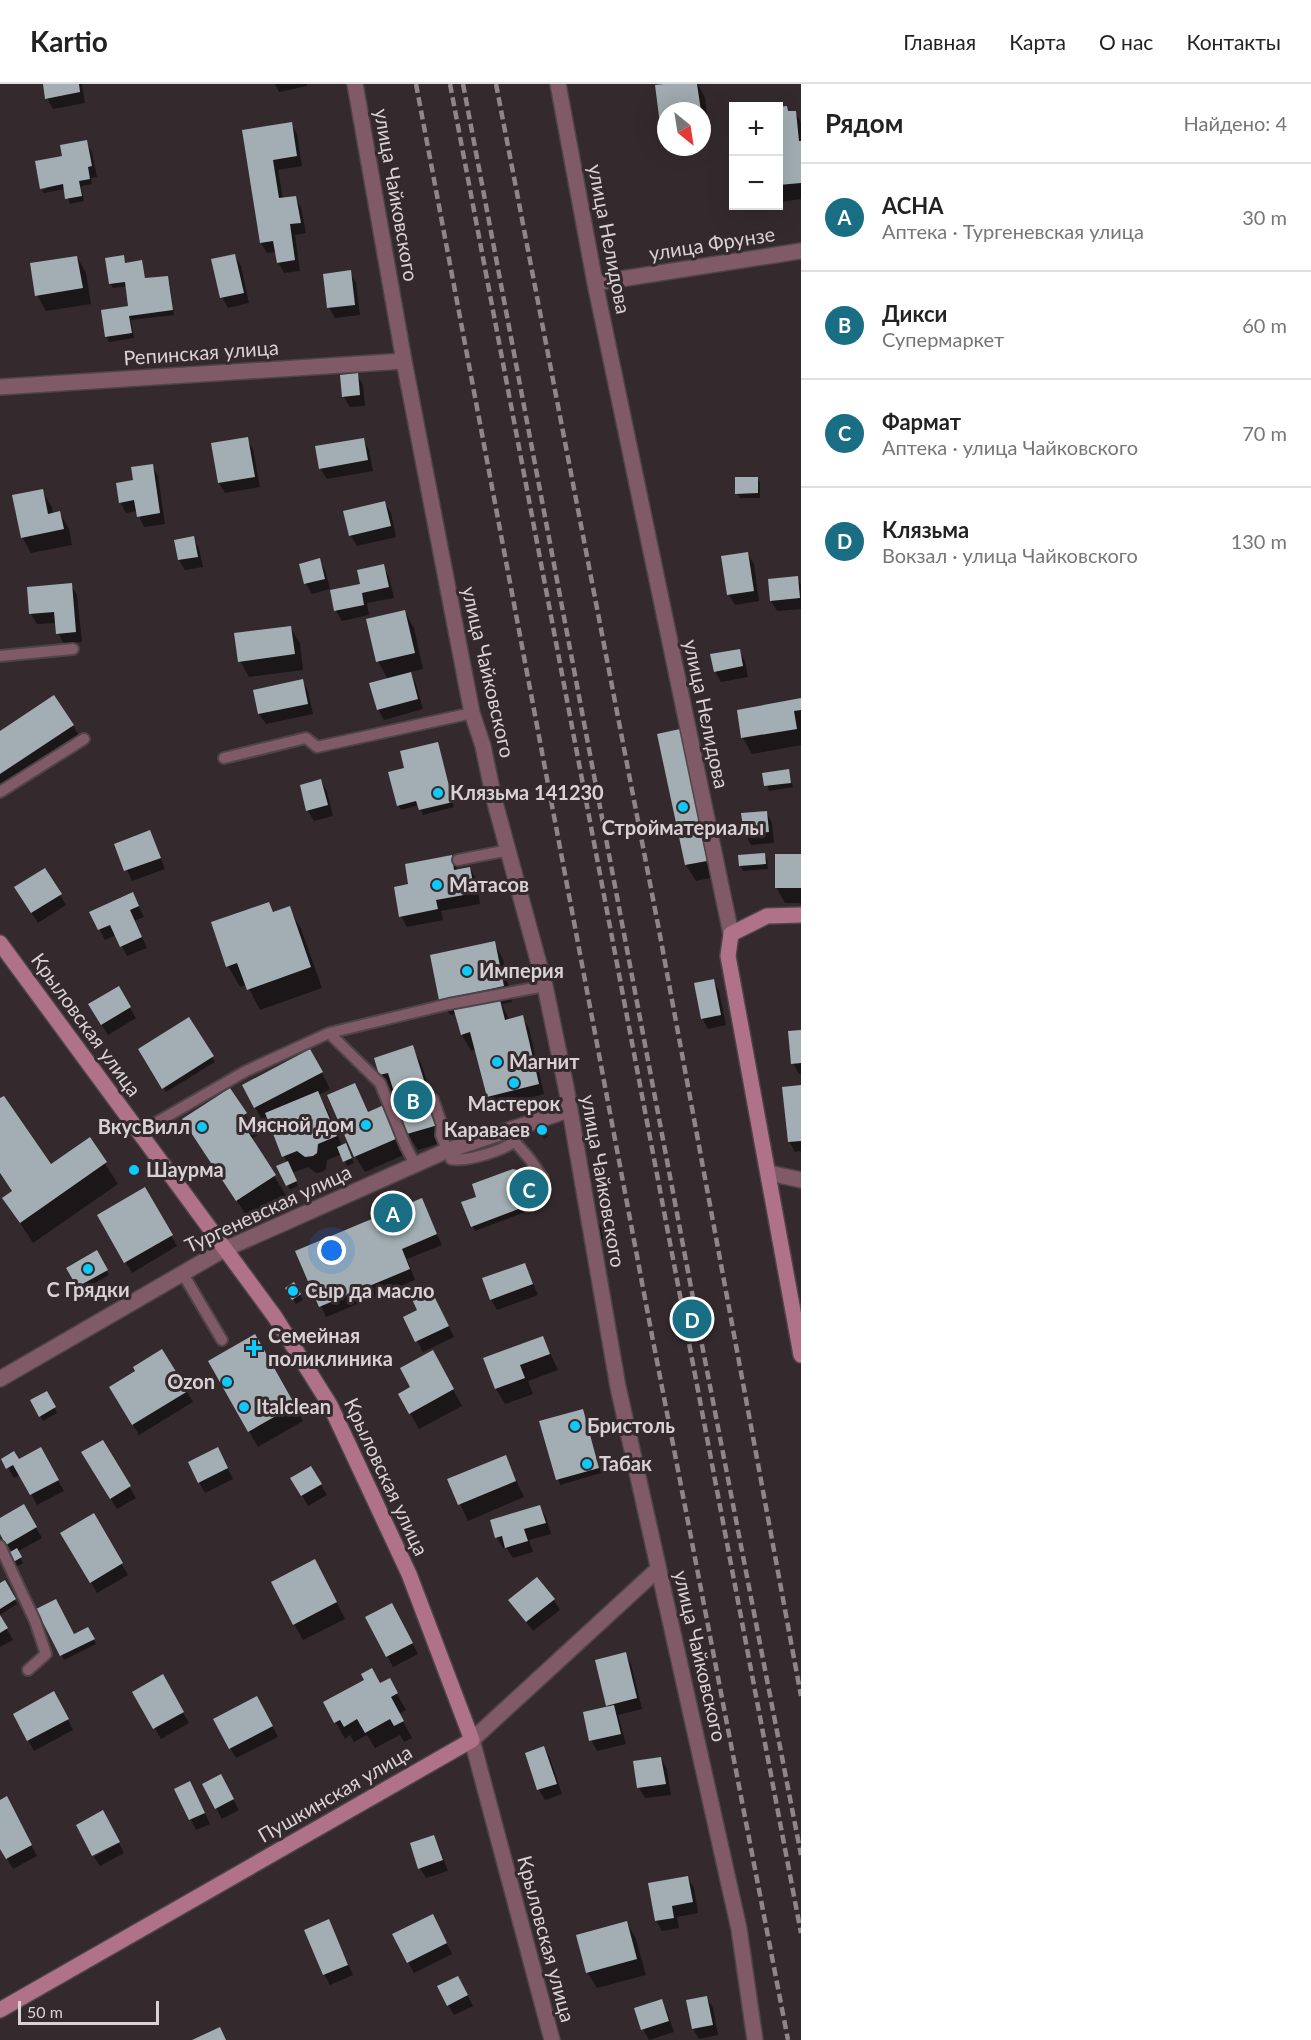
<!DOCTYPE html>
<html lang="ru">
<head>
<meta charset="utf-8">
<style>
	:root { --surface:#fff; --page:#f6f6f6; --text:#222; --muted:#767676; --line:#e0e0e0; --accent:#196e83 }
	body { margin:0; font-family:Lato,sans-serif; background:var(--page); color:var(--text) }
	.controls { position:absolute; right:18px; top:18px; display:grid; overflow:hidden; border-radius:0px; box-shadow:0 6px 24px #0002 }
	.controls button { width:54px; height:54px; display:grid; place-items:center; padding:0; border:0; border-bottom:2px solid var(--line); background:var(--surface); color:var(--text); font:30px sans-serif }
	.compass { position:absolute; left:657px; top:18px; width:54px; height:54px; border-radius:50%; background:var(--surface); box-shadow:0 6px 24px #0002; rotate:150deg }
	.scale { position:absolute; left:18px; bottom:15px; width:141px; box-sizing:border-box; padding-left:6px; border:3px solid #d9d2d4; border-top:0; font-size:16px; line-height:21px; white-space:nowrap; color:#d9d2d4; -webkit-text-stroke:4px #342a2d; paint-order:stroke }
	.you { position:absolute; left:332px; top:1167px; width:21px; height:21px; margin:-15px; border:4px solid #fff; border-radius:50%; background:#1a73e8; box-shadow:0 0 0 9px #1a73e833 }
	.badge { display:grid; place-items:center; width:39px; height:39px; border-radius:50%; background:var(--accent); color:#fff; font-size:20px; font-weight:700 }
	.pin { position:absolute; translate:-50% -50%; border:3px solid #fff; box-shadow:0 2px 6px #0006 }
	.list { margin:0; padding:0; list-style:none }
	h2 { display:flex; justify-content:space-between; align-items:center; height:78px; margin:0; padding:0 24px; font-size:26px }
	h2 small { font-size:20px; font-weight:400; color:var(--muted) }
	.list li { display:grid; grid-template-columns:39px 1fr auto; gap:18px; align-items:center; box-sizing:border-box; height:108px; padding:0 24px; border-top:2px solid var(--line) }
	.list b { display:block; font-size:22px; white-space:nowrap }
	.list p { margin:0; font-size:20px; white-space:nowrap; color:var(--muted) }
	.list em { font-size:20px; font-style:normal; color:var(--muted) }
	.map { position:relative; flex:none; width:801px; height:1956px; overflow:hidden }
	header { display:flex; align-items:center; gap:36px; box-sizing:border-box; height:84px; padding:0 30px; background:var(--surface); border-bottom:2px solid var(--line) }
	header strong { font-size:28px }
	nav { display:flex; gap:33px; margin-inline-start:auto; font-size:21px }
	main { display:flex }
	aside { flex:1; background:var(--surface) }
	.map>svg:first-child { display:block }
	.shadow { fill:#0007 }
	.building { fill:#a2aeb3 }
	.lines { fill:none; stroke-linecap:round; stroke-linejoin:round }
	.lane-casing { stroke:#4e4548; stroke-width:14 }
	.street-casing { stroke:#4e4548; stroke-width:18 }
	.secondary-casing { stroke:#4e4548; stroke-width:18 }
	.lane { stroke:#815a68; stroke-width:10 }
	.street { stroke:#815a68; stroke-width:15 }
	.secondary { stroke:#b07288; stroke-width:15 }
	.rail { stroke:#8f8689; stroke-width:4.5; stroke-dasharray:9 4.5; stroke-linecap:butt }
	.poi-dot { fill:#0ecafa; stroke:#342a2d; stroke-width:2 }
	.labels { text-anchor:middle; stroke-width:6; stroke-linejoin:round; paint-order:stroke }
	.street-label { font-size:20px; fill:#d9d2d4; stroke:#342a2d }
	.poi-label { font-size:20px; font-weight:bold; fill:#d9d2d4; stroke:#342a2d; text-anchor:start }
</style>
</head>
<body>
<header>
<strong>Kartio</strong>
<nav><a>Главная</a><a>Карта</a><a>О нас</a><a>Контакты</a></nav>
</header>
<main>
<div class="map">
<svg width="801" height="1956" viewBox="0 0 801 1956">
	<rect width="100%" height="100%" fill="#342a2d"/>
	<path class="shadow" d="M44,0h38l3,19 -32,6 -6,-11z
		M275,0h32v2l-28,6z
		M676,0h22l7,14 5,37 -8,1v-25h-36v21l-5,-8 -4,-38z
		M786,24l3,5 6,-1 6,11v76l-20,3 -3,-4v-85z
		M291,40l6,10 5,32 -24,4 5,29 12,-2 6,11 5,25 -11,2 5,36 -16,2 -6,-11 -2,-10 -9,1 -6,-10 -17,-112z
		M86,58l6,10 5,25 -6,1 1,6 -11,2 3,15 -14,3 -5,-15 -21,4 -2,-3 4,-1v-3z
		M235,172l6,10 8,37 -21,5 -6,-11z
		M77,173l9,16 5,31 -45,7 -9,-16z
		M123,173l3,7 15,-2 5,18 21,-2 3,5 4,32 -43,5 3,18 -25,4 -2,-5 -4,-26 26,-4 -2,-21 -14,2 -3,-5z
		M350,188l6,11 4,32 -25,3 -6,-10z
		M357,291l6,10 2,21 -15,1 -6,-10z
		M247,355l6,10 7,38 -35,6 -6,-10z
		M363,355l6,11 4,21 -46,8 -7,-11z
		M152,382l6,10 7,48 -21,3 -7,-16 -11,2 -6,-11 15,-20z
		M757,394l3,5v15h-20l-3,-5z
		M42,407l10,16 1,7 7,-1 9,16 3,16 -41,8 -9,-16z
		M385,419l6,10 5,24 -39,9 -6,-10 -6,-24z
		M193,454l6,10 4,19 -18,3 -6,-10z
		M748,470l6,10 5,37 -24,4 -6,-10z
		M319,476l6,10 5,19 -18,5 -6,-10 -5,-19z
		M383,482l6,11 5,21 -27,5 2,12 -27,6 -6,-10 -4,-20 30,-6z
		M797,494l4,7v24l-24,2 -6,-10z
		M71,501l6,10 5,47 -18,2 -6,-11 -1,-10 -20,1 -6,-10z
		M405,528l9,16 9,41 -13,3 6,12 7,25 -39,11 -6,-11 10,-29 -10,-19z
		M290,543l10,16 3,27 -54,7 -9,-16z
		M739,567l6,10 3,16 -27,5 -6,-11z
		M302,597l6,10 5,23 -47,10 -7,-10 -4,-23z
		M801,617v44l-49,9 -9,-16z
		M73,641l9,16 -82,55v-64z
		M679,646l9,17 27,130 -19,4 -10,-16 -27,-130z
		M437,659l17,64 -31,8 -4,-10 -18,5 -3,-5 8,-36z
		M788,686l5,17 -24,4 -5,-17z
		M321,697l6,10 6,25 -19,5 -6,-10 -6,-25z
		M766,728l6,11 2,20 -23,2 -6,-11z
		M150,748l15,37 -33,12 -16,-36z
		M764,770l3,5 1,10 -25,2 -2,-5z
		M801,771v48h-16l-9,-16z
		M451,772l7,15 12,-3 6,11 4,25 -39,7 2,9 -36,7 -6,-11 9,-31z
		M45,786l21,35 -28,18 -22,-35z
		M269,819l5,10 15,-5 12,21 21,59 -62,22 -13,-25 -7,2 -12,-21z
		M138,821l6,12 -10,4 13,27 -20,8 -11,-21 -11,5 -14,-28z
		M494,859l9,16 9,43 -10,2 7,16 13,-3 7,11 15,66 -15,4 1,6 -33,8 -9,-16 -12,-47 -5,2 -9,-16 -6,-21 -6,1 -9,-16z
		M713,896l6,11 7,34 -18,4 -6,-11z
		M118,904l18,30 -28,17 -18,-30z
		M188,935l27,43 -49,30 -26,-43z
		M801,947v43h-2l-6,-11z
		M412,963l9,16 25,78 -28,9 -10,-16 -14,-44 -4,1 -9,-16 -5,-16z
		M319,983l11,22 -11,6 8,14 15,37 6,4 6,13 -7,3 -5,-12 -15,6 -1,9 -4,3 -6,1 -8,-6 -16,6 6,13 -8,4 -12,-23 9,-4 -18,-42 -5,3 -20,-38z
		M354,1001l15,28 14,-6 23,47 -41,18 -10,-16z
		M801,1002v65l-6,1 -6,-11z
		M229,1006l29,45 -7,4 36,58 -37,24 -53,-81z
		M0,1016l50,66 39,-27 29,45 -85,59 -29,-45 9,-6 -13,-18z
		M543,1043l5,9 -4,3 -5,-9z
		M527,1094l11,29 -63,24 -12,-28z
		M144,1105l33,57 -45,27 -33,-57z
		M421,1116l21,45 -35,14 8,21 -89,37 -29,-66z
		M599,1140l3,4 2,11 -3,1 -3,-5 -2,-10z
		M96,1168l13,23 -28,16 -13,-23z
		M525,1181l13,30 -41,15 -6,-11z
		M294,1200l9,16 -7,4 -9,-16z
		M436,1216l18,37 -31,15 -18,-34z
		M254,1252l49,85 -45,26 -48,-85z
		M543,1254l15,32 -30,11 5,13 -28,10 -9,-15z
		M162,1267l31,51 -54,33 -28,-48 26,-15z
		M441,1284l21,38 -43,23 -19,-34z
		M46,1309l11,20 -14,8 -11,-20z
		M582,1327l19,62 -41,12 -19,-63z
		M102,1358l34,56 -19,11 -34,-56z
		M40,1365l24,42 -27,14 -16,-30 -7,3 -11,-19 15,2z
		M505,1373l19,40 -56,24 -19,-41z
		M223,1375l10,20 -28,14 -6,-11z
		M311,1384l16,27 -19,11 -16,-28z
		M24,1422l18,32 -25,14 6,11 -9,5 -7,-12 5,-4 -12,-21v-11z
		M540,1423l6,10 5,17 -22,6 4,12 -20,6 -7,-11 -3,1 -6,-11z
		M93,1431l35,60 -31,18 -34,-60z
		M324,1493l21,42 -42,21 -9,-16z
		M4,1499l13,21 -17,11v-30z
		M510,1516h44l6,10 -27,21z
		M38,1526l36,26 14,-7 8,15 -32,16z
		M397,1531l21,39 -25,13 -26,-49z
		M0,1533l13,23 -13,7z
		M625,1570l6,10 11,45 -24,6 8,29 -29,7 -6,-11 18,-32 -2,-3z
		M162,1592l27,47 -28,16 -27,-47z
		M389,1596l17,30 -7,4 13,24 -8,4 -4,-7 -25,13 -8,-13 -13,7 -4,-7 -5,4 -20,-36 55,-18z
		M60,1620l13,26 -39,21 -6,-11z
		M263,1624l15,29 -42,21 -6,-10z
		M544,1664l6,10 12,36 -17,6 -6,-10 -13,-37z
		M661,1674l6,11 4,26 -26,3 -6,-10 -4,-25z
		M204,1701l22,1 13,24 -17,9z
		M176,1705l20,5 14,30 -14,6z
		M0,1717l12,8 25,47 -24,13 -13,-23z
		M433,1752l6,11 9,24 -22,7 -6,-10z
		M119,1759l5,10 -24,13 -6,-9z
		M688,1794l6,10 4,25 -21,4 2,11 -17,3 -6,-11z
		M328,1837l25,54 -23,10 -6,-11z
		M627,1839l9,16 10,36 -49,13 -10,-16z
		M438,1842l14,28 -38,19 -6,-11z
		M464,1904l9,18 -19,9 -6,-10z
		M707,1914l6,10 5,27 -19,4 -6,-10z
		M661,1917l6,10 7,21 -25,8 -6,-11z"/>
	<path class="building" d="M43,0h36l1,8 -35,7z
		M664,0h33l4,27h-35v13h-6l-5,-39z
		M787,22l1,5h8l3,30h2v42l-22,2 -1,-78z
		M292,38l5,34 -24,4 6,38 17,-2 5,27 -11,1 5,36 -18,3 -4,-22 -13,2 -18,-113z
		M87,56l5,26 -4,1 2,12 -11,2 3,15 -17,3 -2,-15 -23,5 -5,-28 27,-5 -2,-11z
		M235,170l9,39 -24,5 -9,-39z
		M124,171l1,8 17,-3 3,18 23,-2 5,34 -44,6 3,17 -27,4 -4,-27 27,-4 -3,-24 -16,2 -4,-26z
		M77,172l6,32 -48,8 -5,-33z
		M351,186l4,35 -28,3 -4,-34z
		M358,289l2,22 -18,2 -2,-22z
		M248,353l7,40 -37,6 -7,-40z
		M364,354l4,22 -49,9 -4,-23z
		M153,380l7,49 -23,4 -3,-17 -15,3 -3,-20 17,-3 -2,-13z
		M735,393h23v16l-23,1z
		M43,405l5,25 12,-3 4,18 -43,9 -9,-43z
		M385,417l6,25 -42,10 -6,-25z
		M194,452l4,21 -20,3 -4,-20z
		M748,468l6,39 -27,4 -6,-39z
		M320,474l5,21 -21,5 -5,-20z
		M384,480l5,23 -27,6 2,12 -30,6 -4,-21 30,-6 -3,-14z
		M798,492l2,22 -30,3 -2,-22z
		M72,499l4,49 -20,2 -2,-22 -25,2 -2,-27z
		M405,526l10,43 -39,9 -10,-43z
		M291,542l4,28 -57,8 -4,-29z
		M740,565l3,17 -29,6 -4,-18z
		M411,588l7,27 -41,11 -8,-27z
		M303,595l5,25 -50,10 -5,-24z
		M54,611l20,30 -74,49v-43z
		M801,614v12l-7,1 3,18 -56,9 -4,-28z
		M680,645l27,132 -22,4 -28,-131z
		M438,658l15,60 -34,8 -3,-9 -19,5 -9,-34 16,-4 -4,-17z
		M789,685l2,14 -27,3 -2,-13z
		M321,695l7,26 -22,6 -6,-26z
		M767,727l2,21 -25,3 -3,-22z
		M150,746l11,28 -37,13 -10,-27z
		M765,769l1,11 -27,2 -1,-11z
		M775,770h26v34h-26z
		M452,771l2,15 16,-3 5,26 -39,7 2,9 -39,8 -5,-30 14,-3 -3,-20z
		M45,784l17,26 -31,19 -17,-26z
		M133,808l6,14 -9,4 12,27 -22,10 -10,-22 -12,5 -9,-18z
		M269,818l4,10 17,-6 21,61 -64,23 -10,-27 -11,4 -15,-45z
		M495,857l9,45 -65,14 -9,-45z
		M714,895l7,36 -20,4 -7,-36z
		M119,902l12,21 -30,18 -13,-21z
		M499,912l6,24 18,-5 16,69 -52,13 -17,-65 -9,3 -8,-28z
		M189,933l25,39 -52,33 -24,-40z
		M801,946v33l-10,1 -3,-33z
		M413,961l25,80 -31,9 -19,-61 -9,2 -5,-17z
		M310,965l13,23 -69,36 -12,-23z
		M355,999l13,29 16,-7 14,33 -44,19 -27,-62z
		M801,1001v56l-13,1 -6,-55z
		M230,1004l17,25 -8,5 37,57 -40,26 -54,-82z
		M318,1007l19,45 -19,8 -1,9 -4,3 -8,1 -8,-6 -15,6 -17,-44z
		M4,1012l47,68 39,-27 17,25 -87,61 -18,-25 10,-7 -12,-18v-75z
		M346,1059l6,15 -9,4 -6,-15z
		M288,1077l9,20 -11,5 -10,-20z
		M513,1085l12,3 12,30 -66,25 -10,-25 15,-5 -4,-13z
		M145,1103l28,48 -49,28 -27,-48z
		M422,1114l15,36 -35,15 8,20 -91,38 -24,-56z
		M97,1166l11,20 -31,17 -11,-19z
		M525,1179l8,21 -43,16 -8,-22z
		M294,1198l7,12 -9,6 -7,-12z
		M430,1204l19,38 -34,16 -12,-25 14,-7 -6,-13z
		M255,1250l40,71 -47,27 -40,-71z
		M543,1252l7,18 -30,11 5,13 -30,11 -12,-31z
		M162,1265l26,42 -56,34 -23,-38 26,-16 -2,-4z
		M433,1266l21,39 -45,25 -11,-20 12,-7 -10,-19z
		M47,1307l9,16 -17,10 -9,-17z
		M583,1325l16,59 -43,12 -17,-59z
		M103,1356l28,46 -21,13 -29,-47z
		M41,1363l18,33 -29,15 -17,-30 -7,4 -5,-10 13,-8 5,8z
		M218,1363l10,21 -30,15 -10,-21z
		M506,1371l10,26 -58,24 -11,-26z
		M311,1382l11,18 -21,12 -11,-18z
		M24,1420l13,23 -31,18 -6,-11v-16z
		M540,1421l6,18 -22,6 4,12 -23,7 -3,-12 -7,2 -5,-18z
		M94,1429l29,50 -33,20 -30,-50z
		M17,1464l5,9 -12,7 -5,-9z
		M315,1475l22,43 -44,23 -22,-43z
		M537,1493l18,22 -29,23 -18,-22z
		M5,1496l11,19 -16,10v-26z
		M56,1515l18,35 14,-7 7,12 -35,17 -24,-47z
		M392,1519l21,40 -27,14 -21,-40z
		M0,1531l8,13 -8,5z
		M626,1568l11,46 -31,8 -11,-46z
		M372,1584l8,15 10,-5 8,15 -7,4 13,24 -10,5 -4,-7 -25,14 -8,-14 -13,8 -4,-7 -6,3 -11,-21 41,-22 -3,-6z
		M163,1590l21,38 -31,17 -21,-37z
		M54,1607l15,28 -42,22 -14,-27z
		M257,1612l16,30 -44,23 -16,-30z
		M614,1621l7,29 -32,7 -6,-29z
		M544,1662l13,38 -20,6 -12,-37z
		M661,1673l5,27 -29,4 -4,-27z
		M221,1690l13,25 -19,10 -13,-25z
		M190,1697l15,32 -16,7 -15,-31z
		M7,1712l25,49 -26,14 -6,-10v-49z
		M103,1726l17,32 -28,14 -16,-31z
		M434,1751l9,25 -25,9 -8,-26z
		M688,1792l5,26 -21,4 2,12 -19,3 -7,-38z
		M433,1830l14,29 -40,20 -15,-29z
		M329,1835l19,46 -25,10 -19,-45z
		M627,1837l10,38 -51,14 -10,-38z
		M458,1892l10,19 -21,11 -10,-20z
		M707,1912l6,29 -21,4 -6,-29z
		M662,1915l7,22 -28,9 -7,-22z
		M220,1943l6,13h-34z"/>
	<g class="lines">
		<defs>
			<path id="lane" d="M0,572l73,-7
				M224,674l82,-20 11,9 155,-34
				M0,708l84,-53
				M458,776l51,-10
				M329,949l51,50 26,64 9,17
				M433,1015l9,26 -1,10 10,24c14,3 53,-8 63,-18 4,-4 4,-9 3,-14
				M138,1049l108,-62 83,-38 120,-29 96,-18
				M514,1057l15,17 14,20
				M183,1190l39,66
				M0,1462l35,75 11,33 -18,16"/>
			<path id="street" d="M355,0l49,277 68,352 11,33 11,53 51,187 21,101 52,300 121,542 16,111
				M558,0l37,199 136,651
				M595,199l206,-32
				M0,303l404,-26
				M769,1089l32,7
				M0,1295l223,-129 223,-99 123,-41
				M552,1956l-80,-300 186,-171"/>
			<path id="secondary" d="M801,831l-34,1 -36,18 -3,22 73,399
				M0,859l275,374 55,88 79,169 63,166 -472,270"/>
		</defs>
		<use href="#lane" class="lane-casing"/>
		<use href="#street" class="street-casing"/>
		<use href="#secondary" class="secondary-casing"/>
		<use href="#lane" class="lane"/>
		<use href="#street" class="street"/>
		<use href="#secondary" class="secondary"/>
		<path class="rail" d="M416,0l234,1241 138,715
			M450,0l351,1849
			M463,0l234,1235 104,536
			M496,0l163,846 142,766"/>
	</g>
	<g class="poi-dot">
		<circle cx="438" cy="709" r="6"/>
		<circle cx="683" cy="723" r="6"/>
		<circle cx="437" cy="801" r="6"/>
		<circle cx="467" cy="887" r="6"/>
		<circle cx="497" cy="978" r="6"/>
		<circle cx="514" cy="999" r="6"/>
		<circle cx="366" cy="1041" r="6"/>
		<circle cx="202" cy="1043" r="6"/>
		<circle cx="542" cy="1046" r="6"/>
		<circle cx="134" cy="1086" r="6"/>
		<circle cx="88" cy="1185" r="6"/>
		<circle cx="293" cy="1207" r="6"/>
		<path d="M251 1255h6v6h6v6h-6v6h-6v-6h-6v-6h6z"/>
		<circle cx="227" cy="1298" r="6"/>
		<circle cx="244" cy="1323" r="6"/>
		<circle cx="575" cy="1342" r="6"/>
		<circle cx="587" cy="1380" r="6"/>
	</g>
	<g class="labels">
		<g class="street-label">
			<text transform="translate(396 111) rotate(80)" y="7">улица Чайковского</text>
			<text transform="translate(609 155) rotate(79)" y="7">улица Нелидова</text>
			<text transform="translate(712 160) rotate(-9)" y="7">улица Фрунзе</text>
			<text transform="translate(201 269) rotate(-4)" y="7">Репинская улица</text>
			<text transform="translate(488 588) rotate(77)" y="7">улица Чайковского</text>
			<text transform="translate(706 630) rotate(78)" y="7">улица Нелидова</text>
			<text transform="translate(86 941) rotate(54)" y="7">Крыловская улица</text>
			<text transform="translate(603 1097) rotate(80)" y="7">улица Чайковского</text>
			<text transform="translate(268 1125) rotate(-25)" y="7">Тургеневская улица</text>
			<text transform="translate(386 1393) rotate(65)" y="7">Крыловская улица</text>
			<text transform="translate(700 1572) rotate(77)" y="7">улица Чайковского</text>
			<text transform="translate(335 1710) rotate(-30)" y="7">Пушкинская улица</text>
			<text transform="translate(546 1855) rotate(75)" y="7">Крыловская улица</text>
		</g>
		<g class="poi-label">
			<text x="450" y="716">Клязьма 141230</text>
			<text x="683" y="751" text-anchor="middle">Стройматериалы</text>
			<text x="449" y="808">Матасов</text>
			<text x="479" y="894">Империя</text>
			<text x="509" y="985">Магнит</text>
			<text x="514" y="1027" text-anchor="middle">Мастерок</text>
			<text x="354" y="1048" text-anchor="end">Мясной дом</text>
			<text x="190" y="1050" text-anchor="end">ВкусВилл</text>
			<text x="530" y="1053" text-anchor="end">Караваев</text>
			<text x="146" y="1093">Шаурма</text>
			<text x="88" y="1213" text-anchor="middle">С Грядки</text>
			<text x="305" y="1214">Сыр да масло</text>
			<text x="268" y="1259">Семейная<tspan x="268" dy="23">поликлиника</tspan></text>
			<text x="215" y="1305" text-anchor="end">Ozon</text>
			<text x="256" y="1330">Italclean</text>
			<text x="587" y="1349">Бристоль</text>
			<text x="599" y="1387">Табак</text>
		</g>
	</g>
</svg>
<div class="controls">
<button>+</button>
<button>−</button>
</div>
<svg class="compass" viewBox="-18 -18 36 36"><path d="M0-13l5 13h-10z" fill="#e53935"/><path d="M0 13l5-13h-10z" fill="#767676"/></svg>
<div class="scale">50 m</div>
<div class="you"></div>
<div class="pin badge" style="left:393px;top:1129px">A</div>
<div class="pin badge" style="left:413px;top:1016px">B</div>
<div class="pin badge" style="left:529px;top:1105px">C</div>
<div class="pin badge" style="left:692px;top:1235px">D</div>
</div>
<aside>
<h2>Рядом<small>Найдено: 4</small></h2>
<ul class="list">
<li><span class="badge">A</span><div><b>АСНА</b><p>Аптека · Тургеневская улица</p></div><em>30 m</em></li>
<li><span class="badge">B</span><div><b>Дикси</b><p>Супермаркет</p></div><em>60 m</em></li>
<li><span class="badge">C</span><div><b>Фармат</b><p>Аптека · улица Чайковского</p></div><em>70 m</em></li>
<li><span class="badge">D</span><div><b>Клязьма</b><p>Вокзал · улица Чайковского</p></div><em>130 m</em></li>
</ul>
</aside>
</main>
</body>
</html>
